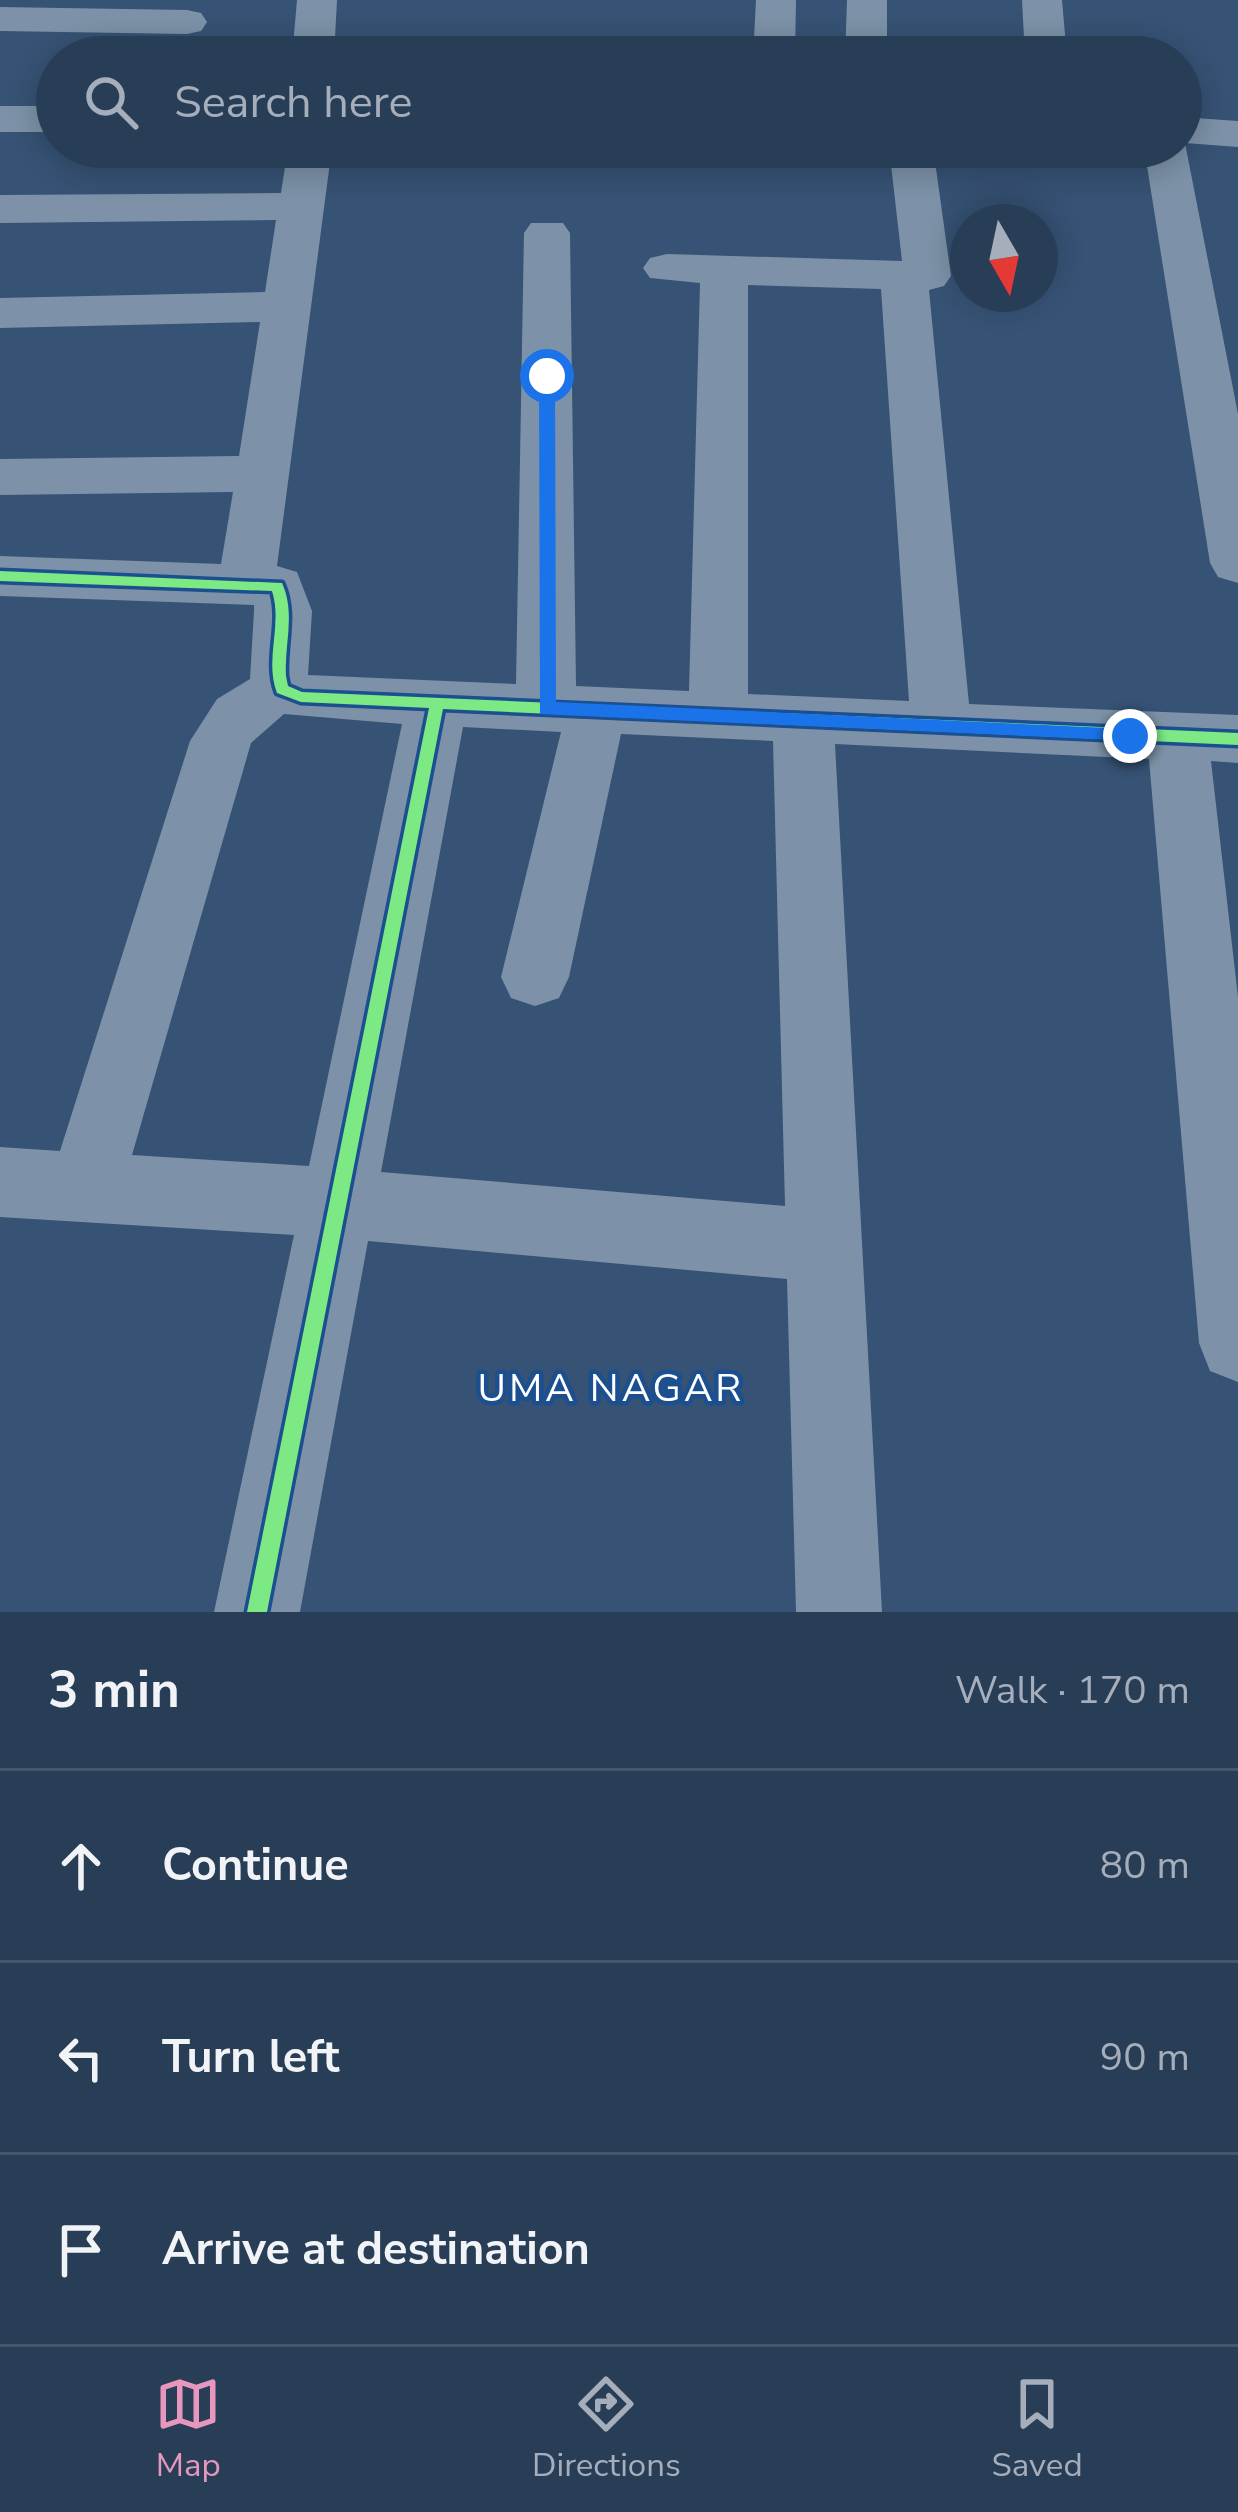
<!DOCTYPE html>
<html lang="en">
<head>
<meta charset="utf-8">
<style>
	:root { --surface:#283e57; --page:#30455d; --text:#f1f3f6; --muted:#a5aeba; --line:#44576d; --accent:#e797bd }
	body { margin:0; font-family:"Nunito Sans",sans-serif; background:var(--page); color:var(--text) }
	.compass { position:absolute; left:950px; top:204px; width:108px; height:108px; border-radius:50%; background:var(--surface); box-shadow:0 6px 30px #0003; rotate:171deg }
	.stop { position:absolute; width:36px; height:36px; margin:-27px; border:9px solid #1a73e8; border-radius:50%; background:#fff }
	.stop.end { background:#1a73e8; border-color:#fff; box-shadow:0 3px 12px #0008 }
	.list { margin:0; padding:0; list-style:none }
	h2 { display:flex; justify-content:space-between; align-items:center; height:156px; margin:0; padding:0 48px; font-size:51px }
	h2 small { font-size:39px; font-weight:400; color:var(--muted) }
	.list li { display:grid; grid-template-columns:78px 1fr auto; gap:36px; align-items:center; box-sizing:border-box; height:192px; padding:0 48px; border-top:3px solid var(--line) }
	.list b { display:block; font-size:45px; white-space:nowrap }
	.list em { font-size:39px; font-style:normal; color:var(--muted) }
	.icon { flex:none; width:66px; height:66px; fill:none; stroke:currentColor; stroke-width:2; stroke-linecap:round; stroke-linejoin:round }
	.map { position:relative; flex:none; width:1238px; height:1612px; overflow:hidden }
	.search { position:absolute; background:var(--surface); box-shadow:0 6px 30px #0003; left:36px; right:36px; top:36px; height:132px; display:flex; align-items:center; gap:30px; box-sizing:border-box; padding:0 42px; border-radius:66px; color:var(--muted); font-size:45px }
	.sheet { height:732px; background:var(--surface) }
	nav { display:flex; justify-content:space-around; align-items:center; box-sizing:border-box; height:168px; border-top:3px solid var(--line); background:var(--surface); font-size:33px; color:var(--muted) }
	nav a { display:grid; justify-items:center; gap:6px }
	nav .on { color:var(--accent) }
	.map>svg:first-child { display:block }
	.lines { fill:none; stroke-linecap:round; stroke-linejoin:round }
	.minor { fill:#7d92a8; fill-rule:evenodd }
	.cycleway-casing { stroke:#1b4f8f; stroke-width:7 }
	.cycleway { fill:#7ce984; fill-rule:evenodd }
	.route { fill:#1a73e8 }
	.labels { text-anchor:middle; stroke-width:9; stroke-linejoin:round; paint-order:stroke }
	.near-neighbourhood-label { font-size:39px; letter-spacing:3px; fill:#fff; stroke:#1b4f8f }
</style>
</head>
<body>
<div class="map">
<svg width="1238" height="1612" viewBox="0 0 1238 1612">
	<rect width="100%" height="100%" fill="#365274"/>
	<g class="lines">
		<path class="minor" d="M297,0h40l-3,57h-42z
			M756,0h40l-1,57h-42z
			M847,0h40v57h-42z
			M1022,0h40l5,57h-42z
			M0,7l187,3 14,3 6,9 -6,9 -14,3 -187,-3z
			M0,106h57v26h-57z
			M1181,117l57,4v26l-53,-4 53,271v169l-20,-6 -8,-14 -66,-416h37z
			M288,147h44l-55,419 20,6 15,39 -4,64 208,9 8,-451 7,-10h32l7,10 6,453 113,5 11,-408 -50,-5 -7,-10 7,-10 17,-4 235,7 -13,-114h44l18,129 -7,10 -15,4 40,414 269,11v48l-27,-2 27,236v385l-28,-11 -11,-28 -50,-584 -314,-15 47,868h-86l-9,-333 -419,-38 -68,371h-86l80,-377 -294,-18v-70l60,4 130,-410 27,-42 33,-20 4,-68v-6l-254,-9v-40l221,8 12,-72 -233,3v-36l239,-3 21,-134 -260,6v-30l265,-6 11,-72 -276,3v-28l281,-2zM748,285l133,4 28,412 -161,-7zM284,714l118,10 -93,442 -177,-11 119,-412zM463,727l98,5 -60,245 10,21 24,8 24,-8 10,-21 52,-243 152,7 12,465 -404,-34z"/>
		<defs>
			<path id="cycleway" d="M0,571l282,12c14,31 2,61 4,93l2,10 14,6 936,41v12l-795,-36 -176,903h-20l182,-904 -128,-6 -24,-9c-13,-34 6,-68 -5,-102l-272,-10z"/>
		</defs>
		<use href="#cycleway" class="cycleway-casing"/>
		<use href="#cycleway" class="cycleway"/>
	</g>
	<path class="route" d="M547,371l8,5 1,326 574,27 10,7 -3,5 -597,-27 -1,-338z"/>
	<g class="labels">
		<g class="near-neighbourhood-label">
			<text x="611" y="1401">UMA NAGAR</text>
		</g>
	</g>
</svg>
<svg class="compass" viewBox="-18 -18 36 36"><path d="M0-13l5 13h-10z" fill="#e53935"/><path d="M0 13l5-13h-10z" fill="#a5aeba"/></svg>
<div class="stop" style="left:547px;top:376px"></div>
<div class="stop end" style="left:1130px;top:736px"></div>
<div class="search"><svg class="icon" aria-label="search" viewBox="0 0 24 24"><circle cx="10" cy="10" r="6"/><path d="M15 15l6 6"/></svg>Search here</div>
</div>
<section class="sheet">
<h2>3 min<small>Walk · 170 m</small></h2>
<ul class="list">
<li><svg class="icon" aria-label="ahead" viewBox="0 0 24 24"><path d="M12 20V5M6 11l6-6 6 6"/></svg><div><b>Continue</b></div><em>80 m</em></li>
<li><svg class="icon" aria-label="left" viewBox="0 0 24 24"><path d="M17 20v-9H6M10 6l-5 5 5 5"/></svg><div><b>Turn left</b></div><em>90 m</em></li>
<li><svg class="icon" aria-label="arrive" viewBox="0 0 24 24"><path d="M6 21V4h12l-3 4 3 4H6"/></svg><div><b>Arrive at destination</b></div></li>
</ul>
</section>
<nav>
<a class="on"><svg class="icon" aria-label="map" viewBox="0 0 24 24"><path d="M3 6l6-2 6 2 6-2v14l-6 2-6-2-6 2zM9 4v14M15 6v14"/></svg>Map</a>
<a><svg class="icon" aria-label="directions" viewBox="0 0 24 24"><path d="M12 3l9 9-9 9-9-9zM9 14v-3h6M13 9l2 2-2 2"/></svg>Directions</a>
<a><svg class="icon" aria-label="saved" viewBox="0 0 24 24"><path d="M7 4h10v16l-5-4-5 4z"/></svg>Saved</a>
</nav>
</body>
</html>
